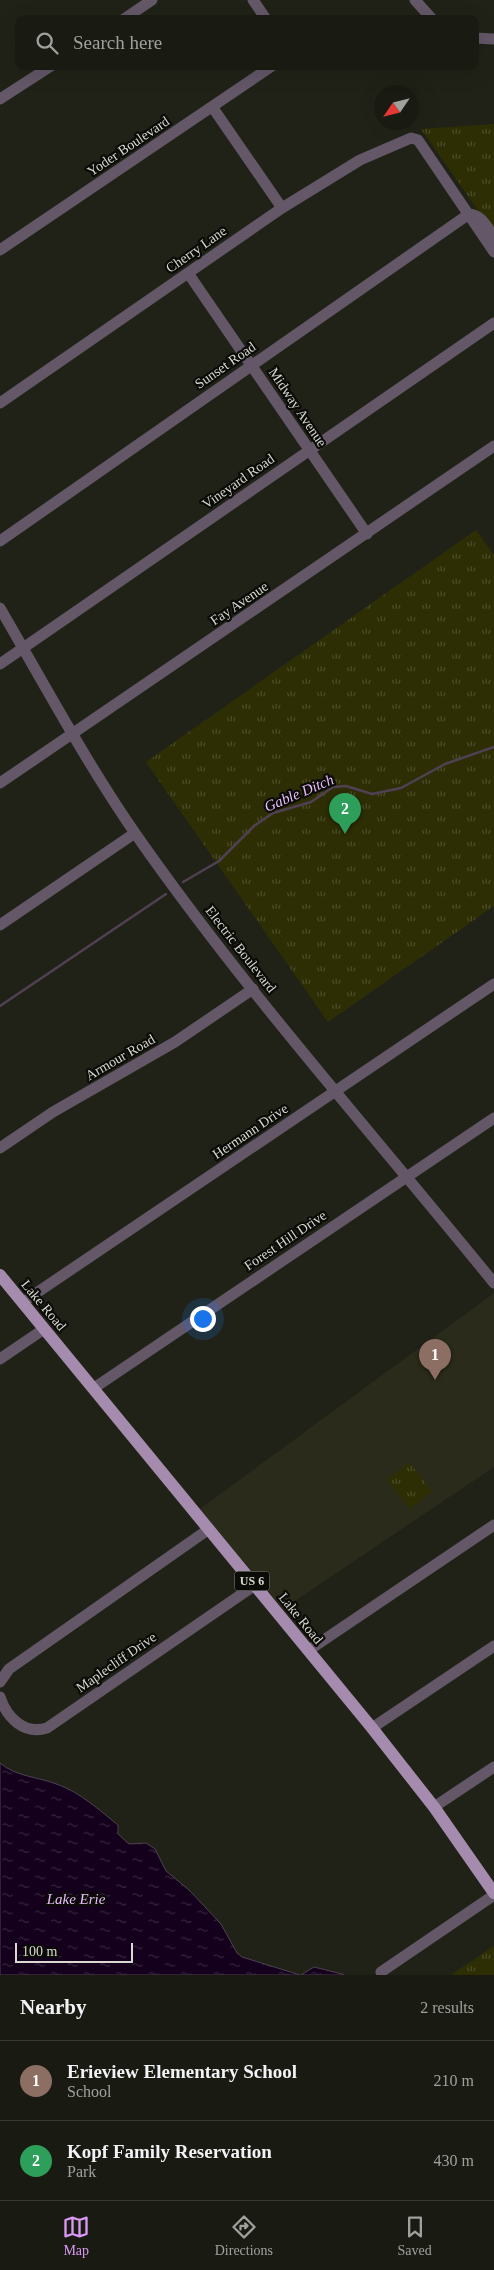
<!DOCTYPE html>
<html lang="en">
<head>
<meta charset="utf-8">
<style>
	:root { --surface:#191a11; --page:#26271f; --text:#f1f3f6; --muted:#9fa19f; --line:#373831; --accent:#db99f5 }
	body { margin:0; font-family:"Times New Roman",serif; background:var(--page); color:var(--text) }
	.compass { position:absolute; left:374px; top:85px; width:45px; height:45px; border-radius:50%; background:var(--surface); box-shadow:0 5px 20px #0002; rotate:235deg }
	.scale { position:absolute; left:15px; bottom:12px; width:118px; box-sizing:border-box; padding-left:5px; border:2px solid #d9d9d2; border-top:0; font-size:14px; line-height:18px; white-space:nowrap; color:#d9d9d2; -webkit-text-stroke:4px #0b0b07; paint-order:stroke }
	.you { position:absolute; left:202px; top:1318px; width:18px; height:18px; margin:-12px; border:4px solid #fff; border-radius:50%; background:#1a73e8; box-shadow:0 0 0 8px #1a73e833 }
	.badge { display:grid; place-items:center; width:32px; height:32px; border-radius:50%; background:var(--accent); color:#fff; font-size:16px; font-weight:700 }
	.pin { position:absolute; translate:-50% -41px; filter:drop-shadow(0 1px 2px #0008) }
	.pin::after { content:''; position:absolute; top:26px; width:18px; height:15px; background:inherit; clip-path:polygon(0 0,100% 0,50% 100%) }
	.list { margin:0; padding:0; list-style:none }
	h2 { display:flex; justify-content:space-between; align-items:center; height:65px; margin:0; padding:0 20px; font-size:21px }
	h2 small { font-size:16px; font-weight:400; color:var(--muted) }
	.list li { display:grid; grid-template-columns:32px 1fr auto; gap:15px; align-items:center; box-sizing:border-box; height:80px; padding:0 20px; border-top:1px solid var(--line) }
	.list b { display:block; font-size:19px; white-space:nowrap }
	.list p { margin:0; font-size:16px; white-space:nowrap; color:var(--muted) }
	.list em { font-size:16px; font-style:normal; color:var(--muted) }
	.icon { flex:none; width:28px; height:28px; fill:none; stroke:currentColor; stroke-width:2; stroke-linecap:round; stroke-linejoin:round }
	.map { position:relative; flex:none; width:494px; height:1975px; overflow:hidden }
	.search { position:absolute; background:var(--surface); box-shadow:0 5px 20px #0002; left:15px; right:15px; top:15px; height:55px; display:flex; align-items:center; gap:12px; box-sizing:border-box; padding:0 18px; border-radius:10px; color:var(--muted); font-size:19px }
	.sheet { height:225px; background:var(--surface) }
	nav { display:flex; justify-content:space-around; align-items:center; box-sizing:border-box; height:70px; border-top:1px solid var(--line); background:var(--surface); font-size:14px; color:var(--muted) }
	nav a { display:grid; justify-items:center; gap:2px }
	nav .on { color:var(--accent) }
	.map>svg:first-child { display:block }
	.built { fill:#2b2b1b }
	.park { fill:url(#park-tufts) }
	.water { fill:url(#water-ripples); stroke:#4f4153 }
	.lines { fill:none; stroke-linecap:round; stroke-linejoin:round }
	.stream { stroke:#4f4153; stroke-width:2.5 }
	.minor { stroke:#635768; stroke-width:11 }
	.major { stroke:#a58caf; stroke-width:12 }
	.labels { text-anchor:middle; stroke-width:4.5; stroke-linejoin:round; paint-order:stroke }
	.shield { fill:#0b0b07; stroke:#9b9b95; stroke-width:1 }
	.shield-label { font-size:12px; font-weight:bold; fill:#d9d9d2 }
	.street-label { font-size:14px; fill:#d9d9d2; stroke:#0b0b07 }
	.water-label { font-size:15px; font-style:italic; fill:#e9bcfc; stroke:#0b0b07 }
</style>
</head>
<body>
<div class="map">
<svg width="494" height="1975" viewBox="0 0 494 1975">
	<defs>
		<pattern id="park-tufts" width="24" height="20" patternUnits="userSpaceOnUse" patternTransform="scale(1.25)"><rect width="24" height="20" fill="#2e2e05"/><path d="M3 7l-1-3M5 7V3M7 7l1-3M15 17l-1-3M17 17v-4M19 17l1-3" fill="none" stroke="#4c4c29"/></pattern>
		<pattern id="water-ripples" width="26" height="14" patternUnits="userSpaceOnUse" patternTransform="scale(1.25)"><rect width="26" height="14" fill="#14001c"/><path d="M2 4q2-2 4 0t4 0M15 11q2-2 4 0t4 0" fill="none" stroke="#36253c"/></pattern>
	</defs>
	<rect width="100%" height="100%" fill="#212217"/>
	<path class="built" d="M494,1293v174l-211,142 -83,-100z"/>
	<path class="park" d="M494,124v109l-73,-104z
		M476,530l18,25v351l-166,116 -182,-260z
		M409,1462l23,29 -22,18 -23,-29z
		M494,1946v29h-43z"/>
	<path class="water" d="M0,1763c16,14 40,14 59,22 22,8 40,25 59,40v9l11,10 17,-1 9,6 11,22 23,19 32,34 16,29 5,4 58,18h-300z
		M314,1967l28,7 2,1h-43z"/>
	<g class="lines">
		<path class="stream" d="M183,882l36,-21 35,-35 19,-13 38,-11 22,-15 13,-1 26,8 29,-6 44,-24 49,-17
			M0,1006l166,-112"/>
		<path class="minor" d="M253,0l13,19
			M415,0l17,19
			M124,19l28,-19
			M475,38l19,1
			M0,99l51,-33
			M213,108l69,100
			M469,214c13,1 18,13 25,23
			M0,250l272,-184
			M188,273l179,261
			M0,403l282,-195 78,-48 51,-22 7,2 76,112
			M0,541l469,-327
			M0,608c44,76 87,156 137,228 109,156 237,299 357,447
			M0,664l494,-341
			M0,783l494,-337
			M0,925l135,-92
			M0,1148l53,-36 122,-70 78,-53
			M23,1302l471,-318
			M0,1359l44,-30
			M94,1388l400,-270
			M309,1650l185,-125
			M0,1682l9,-13 200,-140
			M0,1697c7,21 24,38 47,31l208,-143
			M372,1728l122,-82
			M434,1807l60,-40
			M381,1972l113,-77"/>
		<path class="major" d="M0,1275l372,453 62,79 60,86"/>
	</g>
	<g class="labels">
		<rect class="shield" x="234.5" y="1571.5" width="35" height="19" rx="4"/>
		<g class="shield-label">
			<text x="252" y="1585">US 6</text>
		</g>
		<g class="street-label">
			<text transform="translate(128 146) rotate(-34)" y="5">Yoder Boulevard</text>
			<text transform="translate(196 249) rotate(-35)" y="5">Cherry Lane</text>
			<text transform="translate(225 365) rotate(-35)" y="5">Sunset Road</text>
			<text transform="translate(298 407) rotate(56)" y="5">Midway Avenue</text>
			<text transform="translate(238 481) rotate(-35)" y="5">Vineyard Road</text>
			<text transform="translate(239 603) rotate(-34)" y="5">Fay Avenue</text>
			<text transform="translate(241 949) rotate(52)" y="5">Electric Boulevard</text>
			<text transform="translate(120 1057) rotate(-30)" y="5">Armour Road</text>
			<text transform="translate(250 1131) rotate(-34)" y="5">Hermann Drive</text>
			<text transform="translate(285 1240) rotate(-34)" y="5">Forest Hill Drive</text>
			<text transform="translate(44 1305) rotate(50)" y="5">Lake Road</text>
			<text transform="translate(301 1618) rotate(51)" y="5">Lake Road</text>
			<text transform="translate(116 1662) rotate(-35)" y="5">Maplecliff Drive</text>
		</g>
		<g class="water-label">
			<text transform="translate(299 793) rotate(-23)" y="5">Gable Ditch</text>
			<text x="76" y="1904">Lake Erie</text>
		</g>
	</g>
</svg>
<svg class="compass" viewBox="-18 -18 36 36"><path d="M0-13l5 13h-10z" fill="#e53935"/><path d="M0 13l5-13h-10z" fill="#9fa19f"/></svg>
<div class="scale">100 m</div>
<div class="you"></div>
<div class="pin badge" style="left:435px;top:1380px;background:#8d6e63">1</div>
<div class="pin badge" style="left:345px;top:834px;background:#2e9e5b">2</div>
<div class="search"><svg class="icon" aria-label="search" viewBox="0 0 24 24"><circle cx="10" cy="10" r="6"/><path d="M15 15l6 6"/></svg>Search here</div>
</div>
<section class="sheet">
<h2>Nearby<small>2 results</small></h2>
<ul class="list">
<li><span class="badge" style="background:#8d6e63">1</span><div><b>Erieview Elementary School</b><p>School</p></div><em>210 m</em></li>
<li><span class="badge" style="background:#2e9e5b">2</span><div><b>Kopf Family Reservation</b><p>Park</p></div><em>430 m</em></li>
</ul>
</section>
<nav>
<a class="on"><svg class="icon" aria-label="map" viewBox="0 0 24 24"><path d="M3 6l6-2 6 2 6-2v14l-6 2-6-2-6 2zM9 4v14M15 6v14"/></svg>Map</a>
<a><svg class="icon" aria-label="directions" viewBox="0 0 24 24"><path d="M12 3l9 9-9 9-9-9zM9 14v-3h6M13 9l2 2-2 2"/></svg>Directions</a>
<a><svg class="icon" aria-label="saved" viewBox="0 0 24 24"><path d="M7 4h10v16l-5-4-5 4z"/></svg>Saved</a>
</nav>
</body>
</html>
